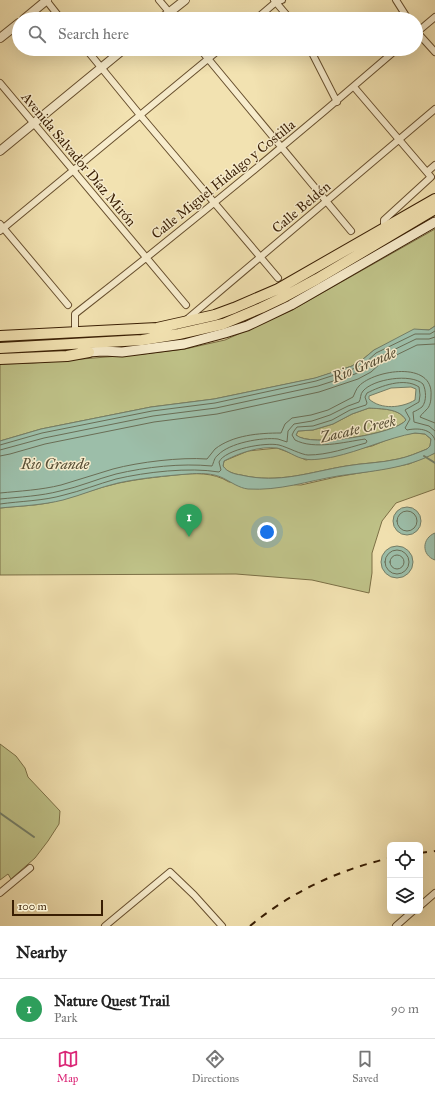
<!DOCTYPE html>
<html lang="en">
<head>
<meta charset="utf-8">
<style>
	:root { --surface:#fff; --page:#f6f6f6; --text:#222; --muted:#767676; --line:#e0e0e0; --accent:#db2777 }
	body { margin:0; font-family:"IM FELL Great Primer",serif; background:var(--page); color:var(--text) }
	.controls { position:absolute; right:12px; bottom:12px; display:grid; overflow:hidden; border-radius:6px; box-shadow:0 4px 16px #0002 }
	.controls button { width:36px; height:36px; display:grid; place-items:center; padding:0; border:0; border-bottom:1px solid var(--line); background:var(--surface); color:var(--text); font:20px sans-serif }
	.scale { position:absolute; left:12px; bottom:10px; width:91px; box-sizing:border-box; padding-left:4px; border:2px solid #391e03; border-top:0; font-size:11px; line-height:14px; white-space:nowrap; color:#391e03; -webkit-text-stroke:3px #f7eccc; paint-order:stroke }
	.you { position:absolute; left:267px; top:532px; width:14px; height:14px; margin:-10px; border:3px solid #fff; border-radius:50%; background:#1a73e8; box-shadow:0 0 0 6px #1a73e833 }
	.badge { display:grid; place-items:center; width:26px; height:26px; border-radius:50%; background:var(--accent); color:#fff; font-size:13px; font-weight:700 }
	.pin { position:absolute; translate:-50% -33px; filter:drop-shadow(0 1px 2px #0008) }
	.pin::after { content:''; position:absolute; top:21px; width:14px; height:12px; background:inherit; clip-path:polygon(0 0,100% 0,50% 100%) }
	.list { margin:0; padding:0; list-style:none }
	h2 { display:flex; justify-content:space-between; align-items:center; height:52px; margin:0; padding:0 16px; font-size:17px }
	h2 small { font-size:13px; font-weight:400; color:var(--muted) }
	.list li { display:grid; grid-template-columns:26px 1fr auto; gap:12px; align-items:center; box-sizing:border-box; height:60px; padding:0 16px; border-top:1px solid var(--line) }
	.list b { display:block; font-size:15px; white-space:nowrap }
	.list p { margin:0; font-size:13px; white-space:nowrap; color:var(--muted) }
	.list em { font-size:13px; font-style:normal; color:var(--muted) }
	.icon { flex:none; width:22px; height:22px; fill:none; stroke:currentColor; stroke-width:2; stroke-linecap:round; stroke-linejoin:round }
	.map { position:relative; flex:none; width:435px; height:926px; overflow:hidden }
	.search { position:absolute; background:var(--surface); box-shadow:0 4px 16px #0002; left:12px; right:12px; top:12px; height:44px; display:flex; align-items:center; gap:10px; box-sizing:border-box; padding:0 14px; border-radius:22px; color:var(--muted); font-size:15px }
	.sheet { height:112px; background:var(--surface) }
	nav { display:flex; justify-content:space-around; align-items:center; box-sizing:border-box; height:56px; border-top:1px solid var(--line); background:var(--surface); font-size:11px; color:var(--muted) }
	nav a { display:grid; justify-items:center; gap:2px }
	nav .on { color:var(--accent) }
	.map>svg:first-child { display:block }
	.green { fill:#bfc288; stroke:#7c7046 }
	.water { fill:#9cbea9; stroke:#747e67; fill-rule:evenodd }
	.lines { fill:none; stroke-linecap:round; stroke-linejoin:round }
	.shore { stroke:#6a6e56; stroke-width:1 }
	.stream { stroke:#747e67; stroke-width:2 }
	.minor-casing { stroke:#674f2e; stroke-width:8 }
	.tertiary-casing { stroke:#674f2e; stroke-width:10 }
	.secondary-casing { stroke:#391e03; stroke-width:11 }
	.trunk-casing { stroke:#391e03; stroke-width:12 }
	.minor { stroke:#f7eccc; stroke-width:6 }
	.tertiary { stroke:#f7eccc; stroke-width:8 }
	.secondary { stroke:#f7eccc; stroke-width:9 }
	.trunk { stroke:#f2e2b1; stroke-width:10 }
	.rail { stroke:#391e03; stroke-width:2; stroke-dasharray:7 7; stroke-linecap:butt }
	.labels { text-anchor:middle; stroke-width:3; stroke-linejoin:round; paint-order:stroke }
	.street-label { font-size:14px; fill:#391e03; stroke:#f7eccc }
	.water-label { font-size:15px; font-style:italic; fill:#574e35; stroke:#f7eccc }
</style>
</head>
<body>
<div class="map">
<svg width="435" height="926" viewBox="0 0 435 926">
	<rect width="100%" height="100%" fill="#f2e2b1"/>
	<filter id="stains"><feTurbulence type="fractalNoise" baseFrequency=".005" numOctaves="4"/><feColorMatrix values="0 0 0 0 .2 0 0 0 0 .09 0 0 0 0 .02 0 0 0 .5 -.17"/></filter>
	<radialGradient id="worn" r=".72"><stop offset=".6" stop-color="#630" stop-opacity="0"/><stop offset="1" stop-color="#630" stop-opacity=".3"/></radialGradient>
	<path class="green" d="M435,229v97l-6,4h-6l-49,20 -12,10 -10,6 -36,12 -102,21 -63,8 -110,22 -41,12v-77l33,-1 110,-9 42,-5 40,-9 67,-30z
		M369,408c12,1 30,0 37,12 -10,14 -96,28 -110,15l2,-4 15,-1 20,-6 19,-10z
		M415,433l10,1 6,5 -1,7 -3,3c-10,4 -19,8 -29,10 -17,4 -35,4 -52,7 -36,6 -67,18 -105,9 -7,-1 -14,-3 -18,-9l1,-5 24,-10 29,-3 16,6 13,6 66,-14 27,-11z
		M435,453v36l-39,14 -14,18 -10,32v20l-3,20 -57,-13 -76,-6 -236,1v-67c16,-2 33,-2 48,-5 25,-5 47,-15 71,-20 19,-4 38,-6 57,-8 19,-2 37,-3 53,7l72,3 35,-8 47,-8 26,-5z
		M0,744l16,12 9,12 3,9 32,34 -1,13 -11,17 -13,17 -24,21 -3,-5 -8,6z"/>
	<path class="water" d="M435,326v127c-29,16 -64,18 -97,23 -30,5 -59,15 -90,13 -9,-1 -17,-7 -25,-11 -10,-5 -24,-5 -35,-4 -24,2 -47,4 -70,9 -18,4 -36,12 -55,17 -20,5 -42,6 -63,8v-67l41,-12 110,-22 63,-8 101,-21 37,-12 10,-6 12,-10 40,-21 15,1zM411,387l5,2 -1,11c-13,8 -34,10 -46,-1v-3l22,-8zM369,408c12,1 30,0 37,12 -10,14 -96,28 -110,15l2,-4 15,-1 20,-6 19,-10zM415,433l10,1 6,5 -1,7 -3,3c-10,4 -19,8 -29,10 -17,4 -35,4 -52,7 -36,6 -67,18 -105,9 -7,-1 -14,-3 -18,-9l1,-5c15,-8 35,-15 53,-13 10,2 19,10 28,11 6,2 22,-1 28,-2 28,-6 54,-19 82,-24z
		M393 521a14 14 0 1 1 28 0a14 14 0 1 1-28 0Z
		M435,533v27c-14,-5 -13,-22 0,-27z
		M381 562a16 16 0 1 1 32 0a16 16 0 1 1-32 0Z"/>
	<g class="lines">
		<path class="shore" d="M0,445l42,-12 110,-22 63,-8 101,-22 37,-12 12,-6 11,-10 39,-19h15l5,-3
			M0,450l44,-12 109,-22 63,-8 102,-22 37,-12 13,-7 11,-10 37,-18h13l6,-2
			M0,456l10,-2 35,-10 109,-22 63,-8 102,-22 39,-13 13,-7 11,-10 35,-17 18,-1
			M0,493c20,-2 41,-3 61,-8 17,-5 35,-11 52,-16 26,-7 68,-12 94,-10 3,-3 5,-7 8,-10 18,-14 44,-16 66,-16l4,-9 7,-6 19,-3 17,-5 25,-13c2,-4 3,-8 6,-11 15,-16 75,-26 72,10 0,5 -1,11 -5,14 -2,3 -4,3 -6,7l15,6
			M0,499c20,-2 41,-3 60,-8 19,-4 37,-12 56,-17 30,-7 65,-11 96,-8 2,-4 2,-8 6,-11 11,-12 44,-18 60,-16 3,1 6,2 9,3l1,-11 6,-7 18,-3 18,-6 18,-9 11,-4c2,-3 1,-8 4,-11 10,-12 48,-18 60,-7 3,6 4,17 -1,23 -3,2 -6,4 -9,5l1,10 15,4 6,5
			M0,504c21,-3 43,-3 64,-9 17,-4 34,-11 52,-16 30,-7 73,-12 103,-7l2,-2 -2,-8c6,-13 47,-20 60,-17 8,2 23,10 29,10 20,0 39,-7 58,-12l1,-2 -2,-2c-20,3 -51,11 -70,1l-3,-5 2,-4 3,-4 16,-1 19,-6 18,-10 16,-5 1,-2 -2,-6 2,-4c14,-7 37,-16 52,-6l1,8 -1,7 -14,8 5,9 -5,9 2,2c10,-2 24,-2 28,10
			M397 521a10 10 0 1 1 20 0a10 10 0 1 1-20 0Z
			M385 562a12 12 0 1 1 24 0a12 12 0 1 1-24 0Z
			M390 562a7 7 0 1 1 14 0a7 7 0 1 1-14 0Z"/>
		<path class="stream" d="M424,456l11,7
			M0,813l34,24"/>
		<defs>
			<path id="minor" d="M46,0l15,19
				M159,0l16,19
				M274,0l16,19
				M396,0l12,19
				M256,19l20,-17 6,-2
				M416,31l19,21
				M416,33l19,-16
				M86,49l54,66 138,163
				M200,49l151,182
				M310,49l27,53
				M0,83l186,222
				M354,87l77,90 -47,43v9
				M427,172l8,-7
				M0,224l68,81
				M0,231l220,-182
				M186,320l249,-211
				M75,332v-18c110,-86 217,-174 322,-265
				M0,893l30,-25
				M420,906l15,-13
				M105,926l65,-54 24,23 28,31
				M396,926l17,-15"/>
			<path id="tertiary" d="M24,19l23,-19
				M161,19l24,-19
				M0,38l19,-15
				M0,151l124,-102"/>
			<path id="secondary" d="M83,350l6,2 14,-1 19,1 62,-8 41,-11 22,-7 44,-21 144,-83"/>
			<path id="trunk" d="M0,336l157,-8 58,-13 19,-7 44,-19 157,-90
				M0,348l142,-8 37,-6 44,-10 38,-16 21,-10 35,-19 118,-70
				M0,359l67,-3 22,-4"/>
		</defs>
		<use href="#minor" class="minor-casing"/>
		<use href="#tertiary" class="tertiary-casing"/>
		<use href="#secondary" class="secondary-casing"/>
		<use href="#trunk" class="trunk-casing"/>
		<use href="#minor" class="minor"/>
		<use href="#tertiary" class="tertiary"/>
		<use href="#secondary" class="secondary"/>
		<use href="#trunk" class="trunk"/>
		<path class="rail" d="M420,853l15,-2
			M250,926c41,-34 88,-56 140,-68"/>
	</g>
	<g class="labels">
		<g class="street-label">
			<text transform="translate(79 159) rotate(50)" y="5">Avenida Salvador Díaz Mirón</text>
			<text transform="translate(223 179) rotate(-39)" y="5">Calle Miguel Hidalgo y Costilla</text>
			<text transform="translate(301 207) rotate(-40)" y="5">Calle Beldén</text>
		</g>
		<g class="water-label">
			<text transform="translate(364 365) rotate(-23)" y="5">Rio Grande</text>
			<text transform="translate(358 429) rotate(-13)" y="5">Zacate Creek</text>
			<text x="55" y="469">Rio Grande</text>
		</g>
	</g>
	<rect width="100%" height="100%" filter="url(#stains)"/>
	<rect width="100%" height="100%" fill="url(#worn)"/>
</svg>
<div class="controls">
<button><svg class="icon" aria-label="locate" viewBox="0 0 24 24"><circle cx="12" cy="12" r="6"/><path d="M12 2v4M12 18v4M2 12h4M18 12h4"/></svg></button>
<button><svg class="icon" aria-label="layers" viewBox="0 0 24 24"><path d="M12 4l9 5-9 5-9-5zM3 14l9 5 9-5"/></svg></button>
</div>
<div class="scale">100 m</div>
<div class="you"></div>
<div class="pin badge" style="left:189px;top:537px;background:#2e9e5b">1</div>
<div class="search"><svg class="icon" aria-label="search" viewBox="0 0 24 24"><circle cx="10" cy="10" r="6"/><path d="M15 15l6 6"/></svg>Search here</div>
</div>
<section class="sheet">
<h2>Nearby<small></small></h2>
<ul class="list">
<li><span class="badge" style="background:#2e9e5b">1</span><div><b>Nature Quest Trail</b><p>Park</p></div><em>90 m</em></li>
</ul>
</section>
<nav>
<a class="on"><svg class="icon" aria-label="map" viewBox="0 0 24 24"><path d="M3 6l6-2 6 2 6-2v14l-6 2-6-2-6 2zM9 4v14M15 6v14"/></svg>Map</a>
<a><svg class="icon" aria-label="directions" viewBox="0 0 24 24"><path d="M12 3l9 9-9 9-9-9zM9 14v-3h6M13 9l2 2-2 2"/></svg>Directions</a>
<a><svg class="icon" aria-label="saved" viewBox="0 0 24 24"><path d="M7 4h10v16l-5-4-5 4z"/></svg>Saved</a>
</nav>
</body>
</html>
